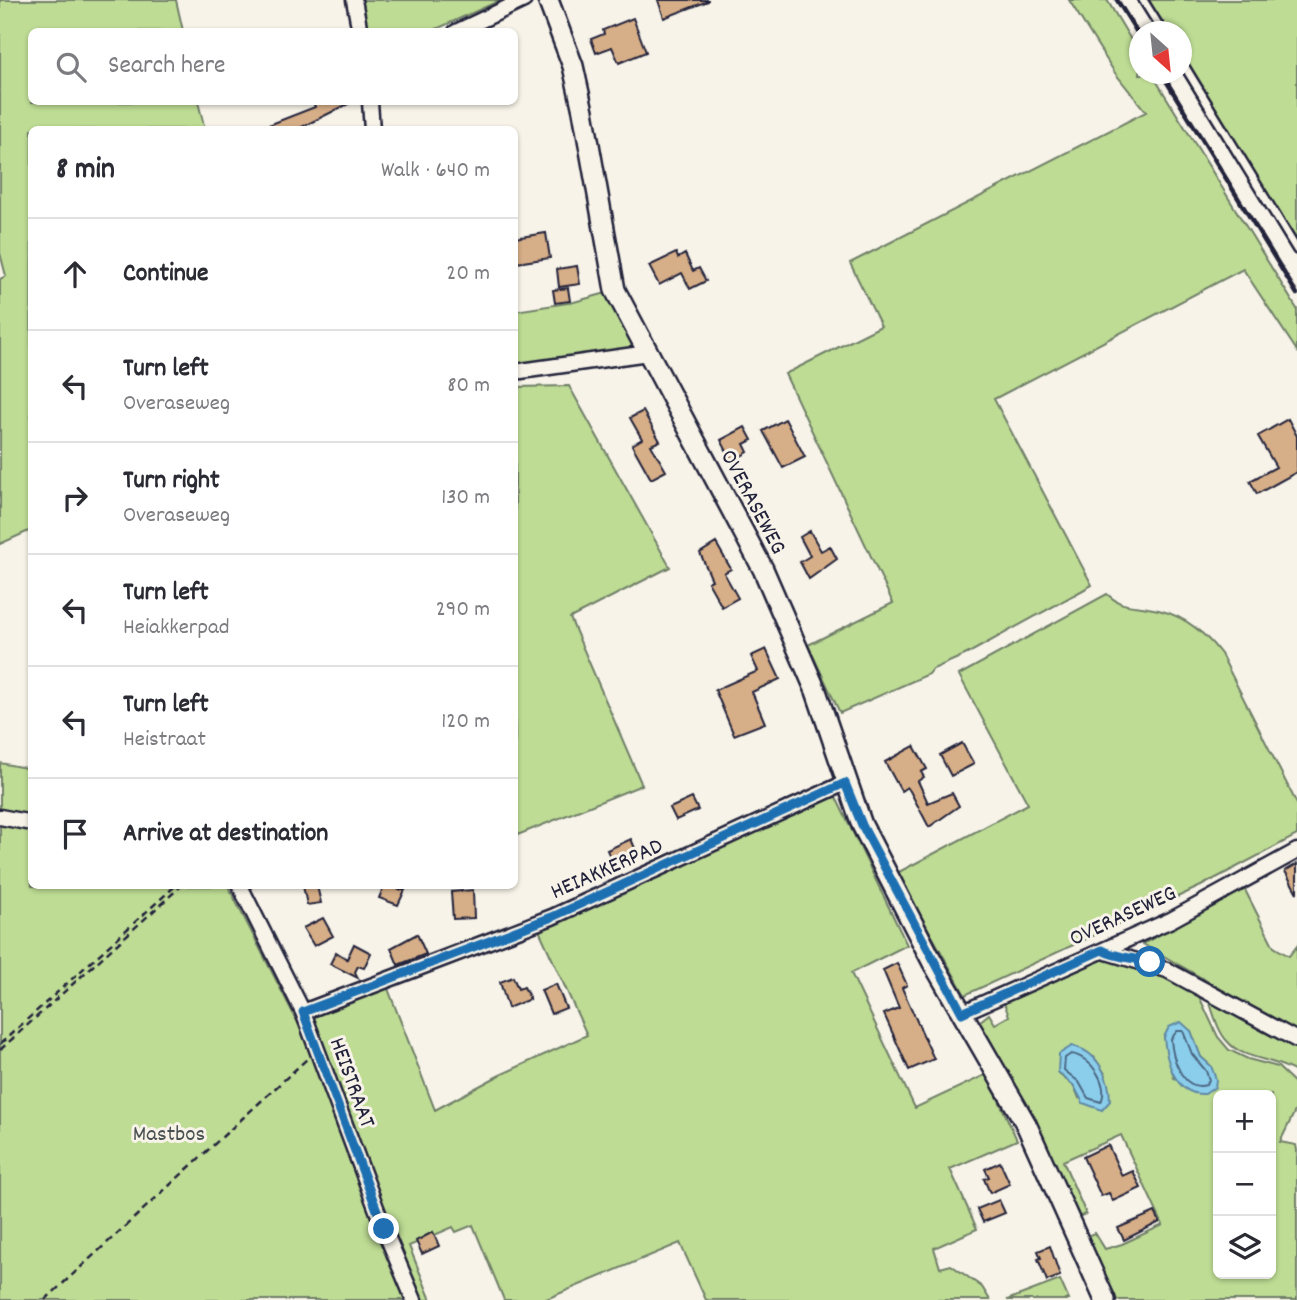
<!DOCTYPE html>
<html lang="en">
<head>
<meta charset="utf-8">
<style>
	:root { --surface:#fff; --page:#f2f2f3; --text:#2b2b33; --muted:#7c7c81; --line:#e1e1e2 }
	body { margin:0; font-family:Dekko,sans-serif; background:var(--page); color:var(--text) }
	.controls { position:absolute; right:21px; bottom:21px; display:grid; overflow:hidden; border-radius:10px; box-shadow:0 2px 5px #0004 }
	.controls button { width:63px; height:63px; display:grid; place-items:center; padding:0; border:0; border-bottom:2px solid var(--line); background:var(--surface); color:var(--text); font:35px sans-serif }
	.compass { position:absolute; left:1129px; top:21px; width:63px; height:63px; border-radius:50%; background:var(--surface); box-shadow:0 2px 5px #0004; rotate:153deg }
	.stop { position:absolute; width:21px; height:21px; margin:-16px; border:5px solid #1f6fb2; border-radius:50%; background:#fff }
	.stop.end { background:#1f6fb2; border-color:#fff; box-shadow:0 2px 7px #0008 }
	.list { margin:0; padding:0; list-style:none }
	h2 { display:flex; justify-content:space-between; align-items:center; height:91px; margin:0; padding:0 28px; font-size:30px }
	h2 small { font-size:23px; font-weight:400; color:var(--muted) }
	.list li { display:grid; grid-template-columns:46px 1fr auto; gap:21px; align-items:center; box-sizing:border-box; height:112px; padding:0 28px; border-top:2px solid var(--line) }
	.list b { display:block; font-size:26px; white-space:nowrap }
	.list p { margin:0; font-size:23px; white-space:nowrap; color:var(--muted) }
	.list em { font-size:23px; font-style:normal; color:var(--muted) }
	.icon { flex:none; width:38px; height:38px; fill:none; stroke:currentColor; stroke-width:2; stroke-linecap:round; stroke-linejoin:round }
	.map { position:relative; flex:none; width:1297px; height:1300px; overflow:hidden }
	.search { position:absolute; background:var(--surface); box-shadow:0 2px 5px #0004; left:28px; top:28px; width:490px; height:77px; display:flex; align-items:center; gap:18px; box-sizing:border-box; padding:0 24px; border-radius:10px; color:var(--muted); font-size:26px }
	.panel { position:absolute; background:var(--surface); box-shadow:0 2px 5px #0004; left:28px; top:126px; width:490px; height:763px; border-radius:10px }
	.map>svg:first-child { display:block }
	.green { fill:#bedc94; stroke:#707f68; stroke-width:2; fill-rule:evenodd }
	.water { fill:#8bceec; stroke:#6189a5; stroke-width:2 }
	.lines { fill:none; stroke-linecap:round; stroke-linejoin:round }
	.shore { stroke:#4c6782; stroke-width:2 }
	.building { fill:#d6ae87; stroke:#22223b; stroke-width:2 }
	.lane-casing { stroke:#22223b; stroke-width:12 }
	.street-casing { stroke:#22223b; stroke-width:19 }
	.secondary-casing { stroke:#22223b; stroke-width:24 }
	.path { stroke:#22223b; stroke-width:2.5; stroke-dasharray:7 5; stroke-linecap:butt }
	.lane { stroke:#f7f3e8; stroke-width:7 }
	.street { stroke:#f7f3e8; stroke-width:14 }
	.secondary { stroke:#f7f3e8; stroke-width:19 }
	.rail { stroke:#22223b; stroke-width:4.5 }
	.route { stroke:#1f6fb2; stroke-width:9 }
	.labels { text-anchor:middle; stroke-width:6; stroke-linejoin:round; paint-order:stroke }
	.street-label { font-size:23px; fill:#22223b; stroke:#f7f3e8 }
	.park-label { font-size:23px; fill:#495051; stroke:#f7f3e8 }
</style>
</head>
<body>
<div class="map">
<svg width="1297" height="1300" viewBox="0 0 1297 1300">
	<rect width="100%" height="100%" fill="#f7f3e8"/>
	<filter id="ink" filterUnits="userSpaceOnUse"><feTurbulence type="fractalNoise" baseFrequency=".0143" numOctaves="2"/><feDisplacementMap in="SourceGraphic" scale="14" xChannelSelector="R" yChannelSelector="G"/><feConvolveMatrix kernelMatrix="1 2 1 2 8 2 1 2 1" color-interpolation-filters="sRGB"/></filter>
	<g filter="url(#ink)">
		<path class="green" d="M0,0h176l7,31 -151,1v70h166l7,27 -173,1 -1,400 -31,14v-265l6,-3 -6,-23z
			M362,0h139l-69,31 -64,1z
			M1069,0h38l32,53 1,21h12l145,235v42l-54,-82 -249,130 98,186 -125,69 -34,15 -4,5 -89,39 -32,-68 85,-42 -108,-229 96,-48 -31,-63 296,-151 -31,-39z
			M1147,0h150v244l-115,-188v-24l-16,-1z
			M610,292l27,56 -122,17v-54l59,-9z
			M569,386l101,181 -100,51 72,167 -127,51v-449z
			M1107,594c14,13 23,11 41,14 31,4 55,22 73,46l76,150v31l-96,51 -236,109 -68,-122 131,-69 -69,-129z
			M0,763l31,6v48l-31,-8z
			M833,791l74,154 -56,28 64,135 72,-34 30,66 -67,29 27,60 -43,19 6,20 11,-3 31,22 8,13h-284l-26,-57 -136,57h-40l-31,-75 -17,7 -3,-5 -44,19 22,54h-431v-485l31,8 1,63h196l71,139 86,-44 50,129 63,-34 89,-41 -49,-107z
			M1244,888l30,59 15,9 8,-10v87l-154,-89z
			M1098,959l46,6 53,27 21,45 11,13 19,9 30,8 19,18v22l-17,35 16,3 1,5v150h-180l-31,-64 9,-3 10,16 17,-5 41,-19 -42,-90 -58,26 23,53 -8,3 -58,-121 -41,-74 10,-8 6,10 14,-8 -5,-13zM1191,1031l10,26 10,9 -37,12 -10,-41zM1094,1057l12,18 -27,23 -5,-12 -14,-11zM1218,1095h53v179h-53z
			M1208,997l89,49v27c-21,-15 -54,-13 -69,-31 -11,-11 -15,-31 -20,-45z
			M1060,1280l9,20h-62z"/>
		<path class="water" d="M1181,1022l10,9 10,26 10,9 5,13 -1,8 -10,7c-30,2 -39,-33 -41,-57l5,-10z
			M1072,1046c25,5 38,30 38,55l-8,9 -19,-7 -9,-17 -16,-14 1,-18z"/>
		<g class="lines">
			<path class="shore" d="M1177,1031h6l9,23 14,17 3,9 -3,5c-24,7 -34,-28 -35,-46z
				M1071,1054c19,2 39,30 30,48l-13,-4 -9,-16 -15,-12 1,-12z"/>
		</g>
		<path class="building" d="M658,0h50v1l-44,17z
			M633,18l13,34 -27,11 -7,-16 -16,6 -5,-14 13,-5 -1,-4z
			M313,102h39l-56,28h-40l59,-23z
			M546,233l4,25 -34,5 -2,-25z
			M676,253l2,5 7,-4 8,17 6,-3 7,13 -16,8 -8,-16 -23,12 -10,-19z
			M577,266l3,18 -21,3 -2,-18z
			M568,288l2,13 -15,2 -2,-13z
			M643,411l17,30 -9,4 15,26 -15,8 -19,-34 10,-6 -12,-21z
			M785,419l20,38 -22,11 -20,-37z
			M1288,419l9,17v36l-40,22 -7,-13 26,-14 -18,-31z
			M745,427l7,13 -8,4 4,8 -16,9 -11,-21z
			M810,531l11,20 9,-5 7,13 -28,20 -9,-17 10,-6 -10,-19z
			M716,543l15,26 -7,4 14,25 -16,9 -14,-25 4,-2 -12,-27z
			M766,649l14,30 -28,13 13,31 -31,12 -19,-45 43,-19 -7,-15z
			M962,743l12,21 -23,12 -11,-21z
			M914,746l13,23 -6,3 3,5 -6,4 10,22 24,-10 7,13 -30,21 -19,-36 -3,-4 -6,4 -16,-29z
			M692,798l6,12 -22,10 -6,-12z
			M631,839l7,16 -24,10 -7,-15z
			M1297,864v29l-12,-22z
			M303,886h14l4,17 -14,2z
			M384,886h17l-2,4h6l-7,15 -19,-7z
			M473,890l1,28 -21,1 -2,-27z
			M323,918l10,18 -19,10 -11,-18z
			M417,934l9,20 -28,11 -7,-17z
			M354,944l17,9 -7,15 -6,-2 -3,6 3,6 -28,-14 6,-12 11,7z
			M897,963l10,22 -5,3 32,71 -25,11 -25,-56 15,-6 -16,-38z
			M513,977l5,12 6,-2 6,12 -22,9 -8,-26z
			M556,984l10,24 -15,6 -10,-24z
			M1108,1145l14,31 11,-5 8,17 -28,13 -4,-8 -8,3 -18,-39z
			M1000,1162l10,22 -20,9 -6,-14 5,-2 -4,-8z
			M999,1200l6,13 -22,9 -6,-13z
			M1155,1212l5,10 -36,18 -6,-12z
			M433,1232l6,14 -17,8 -6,-13z
			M1050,1246l10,30 -13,5 -9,-22 3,-1 -3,-7z"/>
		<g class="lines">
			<defs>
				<path id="lane" d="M1143,0l20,32
					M1182,62l115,188"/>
				<path id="street" d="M354,0l6,32
					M456,32l68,-32
					M370,102l2,28
					M514,372l134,-19
					M0,817l32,6
					M240,886l63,126 81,217 30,71
					M1103,951l64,19 130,70
					M303,1012l249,-95 293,-134
					M962,1013l209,-93 126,-69"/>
				<path id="secondary" d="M548,0l25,66 10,45 32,179 148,279 53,122 46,134 70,136 94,163 79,176"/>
			</defs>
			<use href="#lane" class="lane-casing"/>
			<use href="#street" class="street-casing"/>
			<use href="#secondary" class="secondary-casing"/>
			<path class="path" d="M0,1044l175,-158
				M0,1050l181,-164
				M45,1300l263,-242"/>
			<use href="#lane" class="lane"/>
			<use href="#street" class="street"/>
			<use href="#secondary" class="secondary"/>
			<path class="rail" d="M1117,0l23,37
				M1162,74l135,220"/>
		</g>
	</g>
	<g class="lines" filter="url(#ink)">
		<path class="route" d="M384,1229l-81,-217 249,-95 293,-134 17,42 100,188 140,-63c14,8 33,8 48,12"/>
	</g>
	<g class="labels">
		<g class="street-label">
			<text transform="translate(755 501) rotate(62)" y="8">OVERASEWEG</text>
			<text transform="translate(606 867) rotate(-24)" y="8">HEIAKKERPAD</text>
			<text transform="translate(1122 914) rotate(-25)" y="8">OVERASEWEG</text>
			<text transform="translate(354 1082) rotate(70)" y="8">HEISTRAAT</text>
		</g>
		<g class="park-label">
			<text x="169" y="1140">Mastbos</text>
		</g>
	</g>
</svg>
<div class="controls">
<button>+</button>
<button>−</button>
<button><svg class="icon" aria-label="layers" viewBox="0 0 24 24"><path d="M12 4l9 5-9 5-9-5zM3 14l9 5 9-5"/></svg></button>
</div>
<svg class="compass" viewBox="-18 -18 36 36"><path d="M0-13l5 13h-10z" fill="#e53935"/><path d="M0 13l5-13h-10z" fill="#7c7c81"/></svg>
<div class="stop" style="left:1150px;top:962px"></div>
<div class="stop end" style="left:384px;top:1229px"></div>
<div class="search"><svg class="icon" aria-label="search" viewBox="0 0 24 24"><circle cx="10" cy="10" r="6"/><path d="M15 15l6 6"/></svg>Search here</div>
<section class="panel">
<h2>8 min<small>Walk · 640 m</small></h2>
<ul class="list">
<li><svg class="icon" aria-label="ahead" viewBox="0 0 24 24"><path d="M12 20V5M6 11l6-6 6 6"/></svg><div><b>Continue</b></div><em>20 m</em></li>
<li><svg class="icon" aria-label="left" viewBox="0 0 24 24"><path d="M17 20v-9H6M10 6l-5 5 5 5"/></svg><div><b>Turn left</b><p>Overaseweg</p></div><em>80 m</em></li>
<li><svg class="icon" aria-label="right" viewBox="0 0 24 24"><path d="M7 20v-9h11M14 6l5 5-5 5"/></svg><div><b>Turn right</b><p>Overaseweg</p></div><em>130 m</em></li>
<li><svg class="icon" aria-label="left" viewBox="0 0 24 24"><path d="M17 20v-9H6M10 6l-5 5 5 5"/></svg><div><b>Turn left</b><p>Heiakkerpad</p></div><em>290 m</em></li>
<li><svg class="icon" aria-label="left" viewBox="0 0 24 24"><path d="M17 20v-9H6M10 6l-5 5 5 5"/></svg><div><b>Turn left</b><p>Heistraat</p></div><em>120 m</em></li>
<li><svg class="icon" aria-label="arrive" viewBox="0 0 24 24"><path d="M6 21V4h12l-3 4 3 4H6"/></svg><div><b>Arrive at destination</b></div></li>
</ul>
</section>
</div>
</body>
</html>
